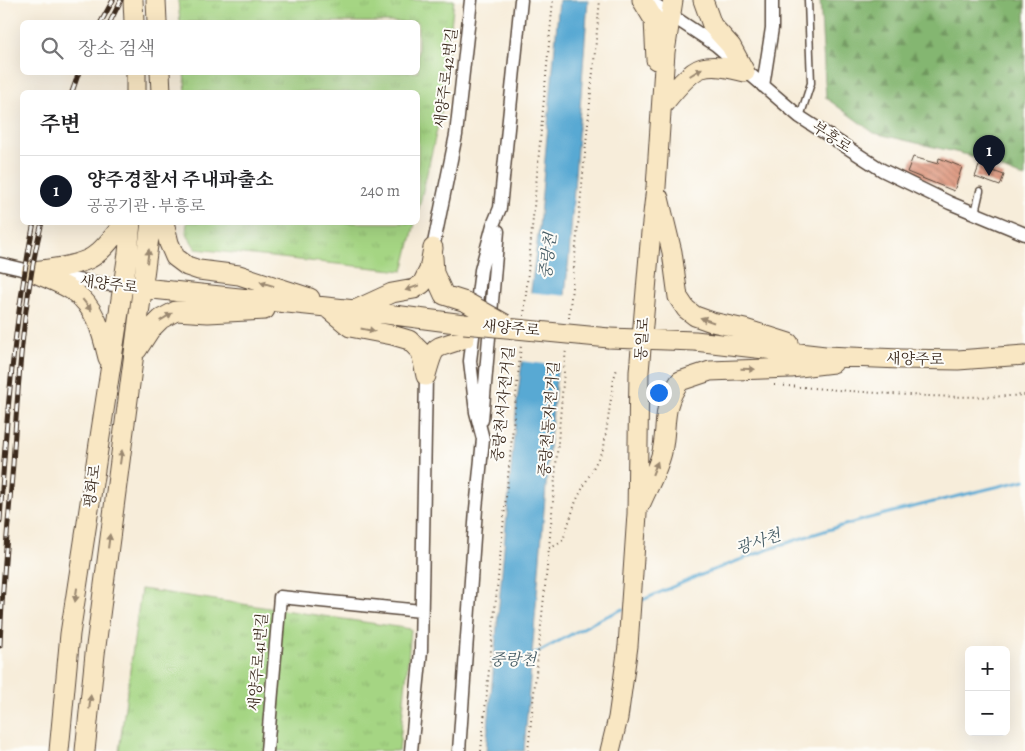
<!DOCTYPE html>
<html lang="ko">
<head>
<meta charset="utf-8">
<style>
	:root { --surface:#fff; --page:#f6f6f6; --text:#202124; --muted:#757577; --line:#e0e0e0; --accent:#111827 }
	body { margin:0; font-family:Alegreya,"Noto Serif KR",serif; background:var(--page); color:var(--text) }
	.controls { position:absolute; right:15px; bottom:15px; display:grid; overflow:hidden; border-radius:8px; box-shadow:0 5px 20px #0002 }
	.controls button { width:45px; height:45px; display:grid; place-items:center; padding:0; border:0; border-bottom:1px solid var(--line); background:var(--surface); color:var(--text); font:25px sans-serif }
	.you { position:absolute; left:658px; top:392px; width:18px; height:18px; margin:-12px; border:4px solid #fff; border-radius:50%; background:#1a73e8; box-shadow:0 0 0 8px #1a73e833 }
	.badge { display:grid; place-items:center; width:32px; height:32px; border-radius:50%; background:var(--accent); color:#fff; font-size:16px; font-weight:700 }
	.pin { position:absolute; translate:-50% -41px; filter:drop-shadow(0 1px 2px #0008) }
	.pin::after { content:''; position:absolute; top:26px; width:18px; height:15px; background:inherit; clip-path:polygon(0 0,100% 0,50% 100%) }
	.list { margin:0; padding:0; list-style:none }
	h2 { display:flex; justify-content:space-between; align-items:center; height:65px; margin:0; padding:0 20px; font-size:21px }
	h2 small { font-size:16px; font-weight:400; color:var(--muted) }
	.list li { display:grid; grid-template-columns:32px 1fr auto; gap:15px; align-items:center; box-sizing:border-box; height:70px; padding:0 20px; border-top:1px solid var(--line) }
	.list b { display:block; font-size:19px; white-space:nowrap }
	.list p { margin:0; font-size:16px; white-space:nowrap; color:var(--muted) }
	.list em { font-size:16px; font-style:normal; color:var(--muted) }
	.icon { flex:none; width:28px; height:28px; fill:none; stroke:currentColor; stroke-width:2; stroke-linecap:round; stroke-linejoin:round }
	.map { position:relative; flex:none; width:1025px; height:751px; overflow:hidden }
	.search { position:absolute; background:var(--surface); box-shadow:0 5px 20px #0002; left:20px; top:20px; width:400px; height:55px; display:flex; align-items:center; gap:12px; box-sizing:border-box; padding:0 18px; border-radius:8px; color:var(--muted); font-size:19px }
	.panel { position:absolute; background:var(--surface); box-shadow:0 5px 20px #0002; left:20px; top:90px; width:400px; height:135px; border-radius:8px }
	.map>svg:first-child { display:block }
	.grass { fill:url(#grass-tufts); stroke:#708050 }
	.forest { fill:url(#forest-firs); stroke:#607048 }
	.water { fill:#58a9d3; stroke:#4a6a78 }
	.pier { fill:#f7edda }
	.lines { fill:none; stroke-linecap:round; stroke-linejoin:round }
	.stream { stroke:#58a9d3; stroke-width:3 }
	.building { fill:url(#building-back-hatch) }
	.lane-casing { stroke:#57473a; stroke-width:9 }
	.street-casing { stroke:#57473a; stroke-width:15 }
	.secondary-casing { stroke:#57473a; stroke-width:21 }
	.path { stroke:#57473a; stroke-width:2; stroke-dasharray:1 4; stroke-linecap:butt }
	.lane { stroke:#fff; stroke-width:6 }
	.street { stroke:#fff; stroke-width:12 }
	.secondary { stroke:#f9e7c3; stroke-width:19 }
	.rail-casing { stroke:#3b2a1e; stroke-width:5 }
	.rail { stroke:#fdfcf7; stroke-width:3; stroke-dasharray:9; stroke-linecap:butt }
	.secondary-bridge-casing { stroke:#57473a; stroke-width:21; stroke-linecap:butt }
	.secondary-bridge { stroke:#f9e7c3; stroke-width:19 }
	.oneway { fill:#9a8870 }
	.labels { text-anchor:middle; stroke-width:4; stroke-linejoin:round; paint-order:stroke }
	.street-label { font-size:15px; fill:#3b2a1e; stroke:#fdfcf7 }
	.water-label { font-size:16px; font-style:italic; fill:#475d66; stroke:#fdfcf7 }
</style>
</head>
<body>
<div class="map">
<svg width="1025" height="751" viewBox="0 0 1025 751">
	<defs>
		<pattern id="grass-tufts" width="24" height="20" patternUnits="userSpaceOnUse" patternTransform="scale(1.25)"><rect width="24" height="20" fill="#a5d583"/><path d="M3 7l-1-3M5 7V3M7 7l1-3M15 17l-1-3M17 17v-4M19 17l1-3" fill="none" stroke="#8fb771"/></pattern>
		<pattern id="forest-firs" width="22" height="20" patternUnits="userSpaceOnUse" patternTransform="scale(1.25)"><rect width="22" height="20" fill="#84b671"/><path d="M5 1l3.5 6h-7zM16 11l3.5 6h-7z" fill="#6d945c"/></pattern>
		<pattern id="building-back-hatch" width="6" height="6" patternUnits="userSpaceOnUse" patternTransform="scale(1.25)"><rect width="6" height="6" fill="#db8f75"/><path d="M-1 5l2 2M0 0l6 6M5-1l2 2" fill="none" stroke="#b3755f"/></pattern>
	</defs>
	<rect width="100%" height="100%" fill="#fdfcf7"/>
	<filter id="ink" filterUnits="userSpaceOnUse"><feTurbulence type="fractalNoise" baseFrequency=".02" numOctaves="2"/><feDisplacementMap in="SourceGraphic" scale="10" xChannelSelector="R" yChannelSelector="G"/><feConvolveMatrix kernelMatrix="1 2 1 2 8 2 1 2 1" color-interpolation-filters="sRGB"/></filter>
	<filter id="wash" filterUnits="userSpaceOnUse"><feTurbulence type="fractalNoise" baseFrequency=".0096" numOctaves="4" result="noise"/><feDisplacementMap in="SourceGraphic" scale="20" xChannelSelector="R" yChannelSelector="G"/><feGaussianBlur stdDeviation="1.12" result="paint"/><feColorMatrix in="noise" values="0 0 0 0 0 0 0 0 0 0 0 0 0 0 0 0 0 1.4 0 .05"/><feComposite in="paint" operator="in"/></filter>
	<g filter="url(#wash)">
		<rect width="100%" height="100%" fill="#f7edda"/>
		<path class="grass" d="M178,0h276l-13,112 -23,100v-120h-232l-2,-19 234,-1v-50h-238z
			M187,223v-1l228,1 -12,48 -207,-22 -10,-16z
			M141,589l270,40 -12,122h-280z"/>
		<path class="forest" d="M820,0h205v178l-57,-23 -94,-22 -48,-35z"/>
		<path class="water" d="M559,0h29l-19,257 -19,181 -26,313h-38l31,-349 22,-175z"/>
		<path class="pier" d="M528,292l40,4 -7,70 -41,-5z"/>
		<g class="lines">
			<path class="stream" d="M638,602c73,-33 150,-62 228,-83 53,-14 106,-26 159,-39
				M531,656l67,-36 25,-11"/>
		</g>
		<g id="blocks">
			<path class="building" d="M913,157l25,7 1,-6 23,9 -8,24 -47,-19z
				M979,166l25,9 -4,11 -25,-9z"/>
		</g>
	</g>
	<g filter="url(#ink)">
		<use href="#blocks" fill-opacity="0" stroke="#57473a" stroke-width="1"/>
		<g class="lines">
			<defs>
				<path id="lane" d="M800,117l11,-34 -3,-83
					M975,213l5,-22"/>
				<path id="street" d="M648,0l68,45 84,72 82,53 68,33 75,31
					M763,86l9,-58v-28
					M433,248l23,-113 15,-135
					M0,264c47,12 95,20 143,24
					M482,420l16,-189
					M267,751l13,-154 141,14
					M411,751l10,-100 5,-275
					M459,751l17,-242 7,-70 -7,-27 -6,-51 11,-91 12,-45 7,-17 21,-208"/>
				<path id="secondary" d="M133,0l1,22
					M156,0l1,22
					M642,0l12,20 2,40
					M703,0l9,25 19,21 14,26
					M136,72v20
					M160,72l1,20
					M662,106c9,-11 26,-34 40,-38 14,-4 30,1 43,4
					M659,198l13,54 6,45 8,12 9,7 17,6 33,7 44,14
					M164,222l5,21 6,14 12,9 12,4 40,5 71,23
					M433,257l1,16 10,22 22,7
					M31,271c14,7 30,12 42,20 23,16 29,42 35,67
					M31,271c19,-2 40,-4 58,-12 14,-7 26,-25 36,-37
					M143,288l212,22 109,14
					M326,307l24,20 42,8 17,5 12,12 5,24
					M355,310l37,-17 22,-4 8,-5 7,-14 4,-22
					M609,338l86,3 130,15 76,3 57,1 67,-5
					M137,350l13,-20 11,-11 15,-8 32,2 57,-3
					M426,375c10,-36 8,-24 39,-37
					M641,503c7,-16 17,-34 21,-51 6,-29 -1,-44 18,-71l30,-10 81,-3 42,-5
					M59,751l11,-117 58,-381 3,-31
					M85,751l10,-97 56,-432
					M610,751l8,-33 10,-72 9,-132 2,-142 12,-140 5,-45 9,-135 8,-52"/>
			</defs>
			<use href="#lane" class="lane-casing"/>
			<use href="#street" class="street-casing"/>
			<use href="#secondary" class="secondary-casing"/>
			<path class="path" d="M524,316l29,-316
				M569,318l31,-318
				M774,385c84,6 168,16 251,10
				M549,548l8,-3 6,-5 13,-39 28,-54 10,-69 3,-9
				M481,751l40,-406
				M528,751l21,-203 17,-200"/>
			<use href="#lane" class="lane"/>
			<use href="#street" class="street"/>
			<use href="#secondary" class="secondary"/>
			<defs>
				<path id="rail" d="M101,22l12,-22
					M110,22l11,-22
					M72,92l7,-20
					M0,521c6,-100 14,-200 34,-299
					M0,646c2,-61 8,-121 13,-182 5,-78 10,-166 29,-242"/>
			</defs>
			<use href="#rail" class="rail-casing"/>
			<use href="#rail" class="rail"/>
			<defs>
				<path id="secondary-bridge" d="M466,302l39,22
					M464,324l145,14"/>
			</defs>
			<use href="#secondary-bridge" class="secondary-bridge-casing"/>
			<use href="#secondary-bridge" class="secondary-bridge"/>
		</g>
		<defs><path id="oneway-solid" d="M-6-.8H1V-3.2L6.5 0L1 3.2V.8H-6Z" transform="scale(1.25)"/></defs>
		<g class="oneway">
			<use href="#oneway-solid" transform="translate(696 72) rotate(-32)"/>
			<use href="#oneway-solid" transform="translate(148 256) rotate(-82)"/>
			<use href="#oneway-solid" transform="translate(267 284) rotate(-162)"/>
			<use href="#oneway-solid" transform="translate(412 288) rotate(160)"/>
			<use href="#oneway-solid" transform="translate(87 305) rotate(52)"/>
			<use href="#oneway-solid" transform="translate(166 317) rotate(-32)"/>
			<use href="#oneway-solid" transform="translate(707 320) rotate(-161)"/>
			<use href="#oneway-solid" transform="translate(368 330) rotate(11)"/>
			<use href="#oneway-solid" transform="translate(748 369) rotate(1)"/>
			<use href="#oneway-solid" transform="translate(121 457) rotate(-82)"/>
			<use href="#oneway-solid" transform="translate(655 468) rotate(-68)"/>
			<use href="#oneway-solid" transform="translate(109 541) rotate(-83)"/>
			<use href="#oneway-solid" transform="translate(76 595) rotate(98)"/>
			<use href="#oneway-solid" transform="translate(90 702) rotate(-84)"/>
		</g>
	</g>
	<g class="labels">
		<g class="street-label">
			<text transform="translate(446 78) rotate(-83)" y="5">새양주로42번길</text>
			<text transform="translate(832 137) rotate(33)" y="5">부흥로</text>
			<text transform="translate(109 284) rotate(7)" y="5">새양주로</text>
			<text transform="translate(511 328) rotate(5)" y="5">새양주로</text>
			<text transform="translate(642 339) rotate(-86)" y="5">동일로</text>
			<text transform="translate(915 359) rotate(1)" y="5">새양주로</text>
			<text transform="translate(503 404) rotate(-84)" y="5">중랑천서자전거길</text>
			<text transform="translate(549 419) rotate(-85)" y="5">중랑천동자전거길</text>
			<text transform="translate(92 486) rotate(-82)" y="5">평화로</text>
			<text transform="translate(258 662) rotate(-85)" y="5">새양주로41번길</text>
		</g>
		<g class="water-label">
			<text transform="translate(547 256) rotate(-83)" y="6">중랑천</text>
			<text transform="translate(758 541) rotate(-19)" y="6">광사천</text>
			<text x="513" y="665">중랑천</text>
		</g>
	</g>
</svg>
<div class="controls">
<button>+</button>
<button>−</button>
</div>
<div class="you"></div>
<div class="pin badge" style="left:989px;top:176px">1</div>
<div class="search"><svg class="icon" aria-label="search" viewBox="0 0 24 24"><circle cx="10" cy="10" r="6"/><path d="M15 15l6 6"/></svg>장소 검색</div>
<section class="panel">
<h2>주변<small></small></h2>
<ul class="list">
<li><span class="badge">1</span><div><b>양주경찰서 주내파출소</b><p>공공기관 · 부흥로</p></div><em>240 m</em></li>
</ul>
</section>
</div>
</body>
</html>
